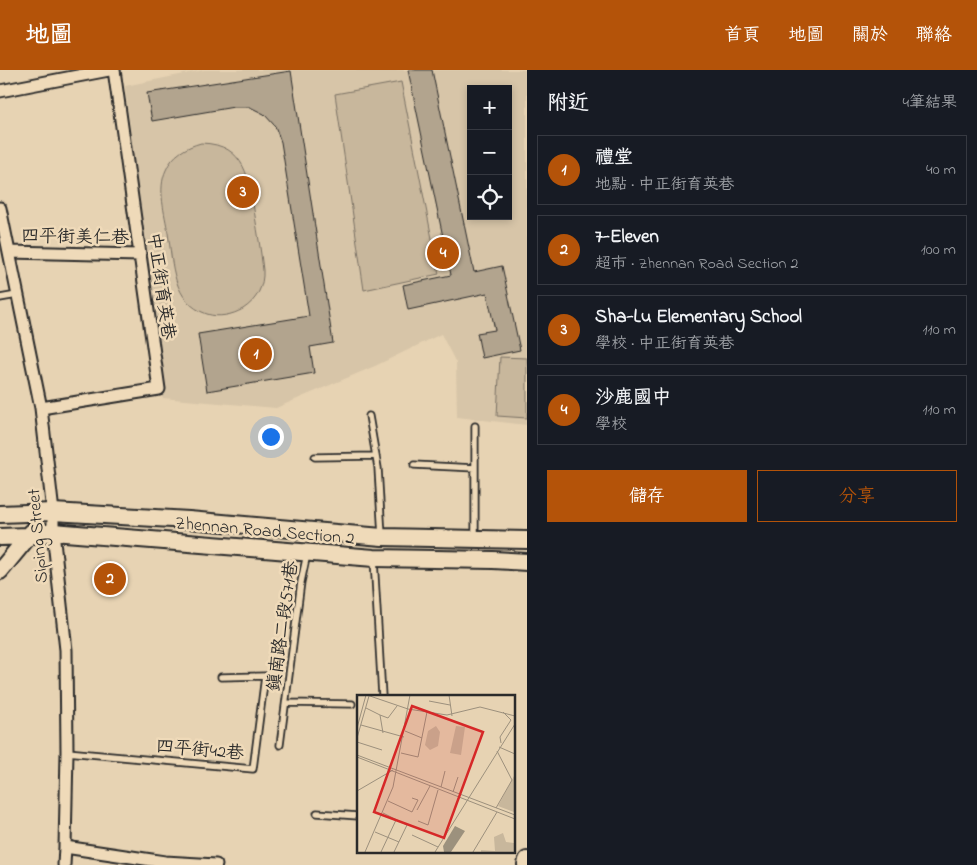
<!DOCTYPE html>
<html lang="zh-TW">
<head>
<meta charset="utf-8">
<style>
	:root { --surface:#171b24; --page:#20242c; --text:#f1f3f6; --muted:#9ea1a6; --line:#363941; --accent:#b45309 }
	body { margin:0; font-family:"Indie Flower","LXGW WenKai TC",sans-serif; background:var(--page); color:var(--text) }
	.controls { position:absolute; right:15px; top:15px; display:grid; overflow:hidden; border-radius:0px; box-shadow:0 2px 8px #0003 }
	.controls button { width:45px; height:45px; display:grid; place-items:center; padding:0; border:0; border-bottom:1px solid var(--line); background:var(--surface); color:var(--text); font:25px sans-serif }
	.you { position:absolute; left:270px; top:366px; width:18px; height:18px; margin:-12px; border:4px solid #fff; border-radius:50%; background:#1a73e8; box-shadow:0 0 0 8px #1a73e833 }
	.badge { display:grid; place-items:center; width:32px; height:32px; border-radius:50%; background:var(--accent); color:#fff; font-size:16px; font-weight:700 }
	.pin { position:absolute; translate:-50% -50%; border:2px solid #fff; box-shadow:0 1px 5px #0006 }
	.list { margin:0; padding:0; list-style:none }
	h2 { display:flex; justify-content:space-between; align-items:center; height:65px; margin:0; padding:0 20px; font-size:21px }
	h2 small { font-size:16px; font-weight:400; color:var(--muted) }
	.list li { display:grid; grid-template-columns:32px 1fr auto; gap:15px; align-items:center; box-sizing:border-box; height:70px; margin:0 10px 10px; padding:0 10px; border:1px solid var(--line); border-radius:0px }
	.list b { display:block; font-size:19px; white-space:nowrap }
	.list p { margin:0; font-size:16px; white-space:nowrap; color:var(--muted) }
	.list em { font-size:16px; font-style:normal; color:var(--muted) }
	.actions { display:flex; gap:10px; padding:15px 20px }
	.actions a { flex:1; padding:11px 0; border:1px solid var(--accent); border-radius:0px; text-align:center; font-size:18px; color:var(--accent) }
	.actions .main { background:var(--accent); color:#fff }
	.icon { flex:none; width:28px; height:28px; fill:none; stroke:currentColor; stroke-width:2; stroke-linecap:round; stroke-linejoin:round }
	.map { position:relative; flex:none; width:527px; height:795px; overflow:hidden }
	header { display:flex; align-items:center; gap:30px; box-sizing:border-box; height:70px; padding:0 25px; background:var(--accent); color:#fff }
	header strong { font-size:24px }
	nav { display:flex; gap:28px; margin-inline-start:auto; font-size:18px }
	main { display:flex }
	aside { flex:1; background:var(--surface) }
	.map>svg:first-child { display:block }
	.built { fill:#d7c5a8; fill-rule:evenodd }
	.green { fill:#c8b79c; stroke:#7a7164 }
	.building { fill:#b2a48e; stroke:#2b2b2b }
	.lines { fill:none; stroke-linecap:round; stroke-linejoin:round }
	.lane-casing { stroke:#2b2b2b; stroke-width:9 }
	.street-casing { stroke:#2b2b2b; stroke-width:15 }
	.secondary-casing { stroke:#2b2b2b; stroke-width:20 }
	.lane { stroke:#efdab9; stroke-width:5.5 }
	.street { stroke:#efdab9; stroke-width:11 }
	.secondary { stroke:#efdab9; stroke-width:16 }
	.labels { text-anchor:middle; stroke-width:5; stroke-linejoin:round; paint-order:stroke }
	.street-label { font-size:18px; fill:#2b2b2b; stroke:#efdab9 }
	.inset-road { fill:none; stroke:#9c907d; stroke-width:1 }
	.view { fill:#d62828; fill-opacity:0.15; stroke:#d62828; stroke-width:2.5 }
	.inset-edge { fill:none; stroke:#2b2b2b; stroke-width:2.5 }
</style>
</head>
<body>
<header>
<strong>地圖</strong>
<nav><a>首頁</a><a>地圖</a><a>關於</a><a>聯絡</a></nav>
</header>
<main>
<div class="map">
<svg width="527" height="795" viewBox="0 0 527 795">
	<rect width="100%" height="100%" fill="#e7d3b3"/>
	<filter id="ink" filterUnits="userSpaceOnUse"><feTurbulence type="fractalNoise" baseFrequency=".02" numOctaves="2"/><feDisplacementMap in="SourceGraphic" scale="10" xChannelSelector="R" yChannelSelector="G"/><feConvolveMatrix kernelMatrix="1 2 1 2 8 2 1 2 1" color-interpolation-filters="sRGB"/></filter>
	<g filter="url(#ink)">
		<path class="built" d="M204,0h323v355l-70,-8 -1,-54 -15,-29 -66,32 -99,42 -114,-10 -37,-312zM471,19h37v127h-37z"/>
		<path class="green" d="M401,12l38,192 -75,16 -29,-196z
			M201,73c46,1 48,37 54,73 3,18 6,36 8,54 1,16 -6,30 -20,39 -11,6 -24,9 -36,5 -35,-12 -34,-50 -39,-81 -3,-19 -11,-44 -2,-63 6,-15 20,-23 35,-27z
			M500,287l27,1v60l-30,-2z"/>
		<path class="building" d="M408,0h24l42,202 28,-6 18,84 -38,8 -5,-25 18,-3 -8,-37 -79,17 -5,-25 48,-10z
			M291,1l42,272 -23,4 4,26 -107,18 -9,-57 111,-18 -28,-174 -6,-16 -11,-12 -14,-7h-16l-82,14 -5,-28z"/>
		<g class="lines">
			<defs>
				<path id="lane" d="M0,228l17,-3
					M369,346l9,52 4,68
					M315,387l61,-1
					M414,395l61,3
					M475,467v-111
					M374,489l8,137
					M286,633l66,1
					M280,675l21,-163 6,-28
					M67,682l186,17 12,-93 -44,1
					M317,743l41,3"/>
				<path id="street" d="M0,21l109,-21
					M0,138l41,200 12,104v20l13,118 1,102 -2,95 -1,18
					M9,182l131,3
					M41,338l118,-19 -45,-319
					M65,777l100,15 51,3"/>
				<path id="secondary" d="M0,444l53,-2 136,8 193,17 145,3
					M0,467l28,-1 25,-4 321,26 119,2 34,2
					M0,501l32,-39
					M526,795l1,-5"/>
			</defs>
			<use href="#lane" class="lane-casing"/>
			<use href="#street" class="street-casing"/>
			<use href="#secondary" class="secondary-casing"/>
			<use href="#lane" class="lane"/>
			<use href="#street" class="street"/>
			<use href="#secondary" class="secondary"/>
		</g>
	</g>
	<g class="labels">
		<g class="street-label">
			<text transform="translate(75 166) rotate(1)" y="6">四平街美仁巷</text>
			<text transform="translate(162 216) rotate(82)" y="6">中正街育英巷</text>
			<text transform="translate(265 460) rotate(5)" y="6">Zhennan Road Section 2</text>
			<text transform="translate(37 466) rotate(-95)" y="6">Siping Street</text>
			<text transform="translate(282 556) rotate(-82)" y="6">鎮南路二段571巷</text>
			<text transform="translate(200 679) rotate(5)" y="6">四平街42巷</text>
		</g>
	</g>
	<g transform="translate(357 625)">
		<rect width="158" height="158" fill="#e7d3b3"/>
		<path d="M79,31l4,6 -2,14 -8,4 -5,-5 3,-14zM99,31l9,1 -4,28 -11,-2zM157,81v36l-16,-6zM146,138l3,9 8,1v9h-33v-2l14,1 -1,-14z" fill="#c8b79c"/>
		<path d="M98,131l10,5 -14,21h-7l-1,-6z" fill="#9c917d"/>
		<path class="inset-road" d="M10,0l41,14 39,6 33,-8 35,9M92,0l3,21M72,6l21,4M9,13l14,7 3,18M23,20l8,3 9,-12M4,30l43,12M0,33l9,-33M48,36l17,7M0,43l12,-42M0,47l25,8M144,48l-1,-6 11,-17 -8,-8M142,52l16,7M44,58l17,4 9,-45M0,60l158,60M0,62l158,62M84,92l4,-16M0,96l36,-21M96,97l5,-15M31,106l24,11 6,-12 -6,-2M139,113l16,-28 -15,-29M60,115l13,-24M26,118l24,12 -13,27M61,126l10,4 10,-35M18,137l24,10M55,140l26,12M8,157l28,-65 17,-92M24,157l15,-32M78,157l80,-128M116,157l24,-40"/>
		<path class="view" d="M55,11l71,26 -39,106 -70,-26z"/>
		<rect width="158" height="158" class="inset-edge"/>
	</g>
</svg>
<div class="controls">
<button>+</button>
<button>−</button>
<button><svg class="icon" aria-label="locate" viewBox="0 0 24 24"><circle cx="12" cy="12" r="6"/><path d="M12 2v4M12 18v4M2 12h4M18 12h4"/></svg></button>
</div>
<div class="you"></div>
<div class="pin badge" style="left:256px;top:284px">1</div>
<div class="pin badge" style="left:110px;top:509px">2</div>
<div class="pin badge" style="left:243px;top:122px">3</div>
<div class="pin badge" style="left:443px;top:183px">4</div>
</div>
<aside>
<h2>附近<small>4筆結果</small></h2>
<ul class="list">
<li><span class="badge">1</span><div><b>禮堂</b><p>地點 · 中正街育英巷</p></div><em>40 m</em></li>
<li><span class="badge">2</span><div><b>7-Eleven</b><p>超市 · Zhennan Road Section 2</p></div><em>100 m</em></li>
<li><span class="badge">3</span><div><b>Sha-Lu Elementary School</b><p>學校 · 中正街育英巷</p></div><em>110 m</em></li>
<li><span class="badge">4</span><div><b>沙鹿國中</b><p>學校</p></div><em>110 m</em></li>
</ul>
<div class="actions"><a class="main">儲存</a><a>分享</a></div>
</aside>
</main>
</body>
</html>
